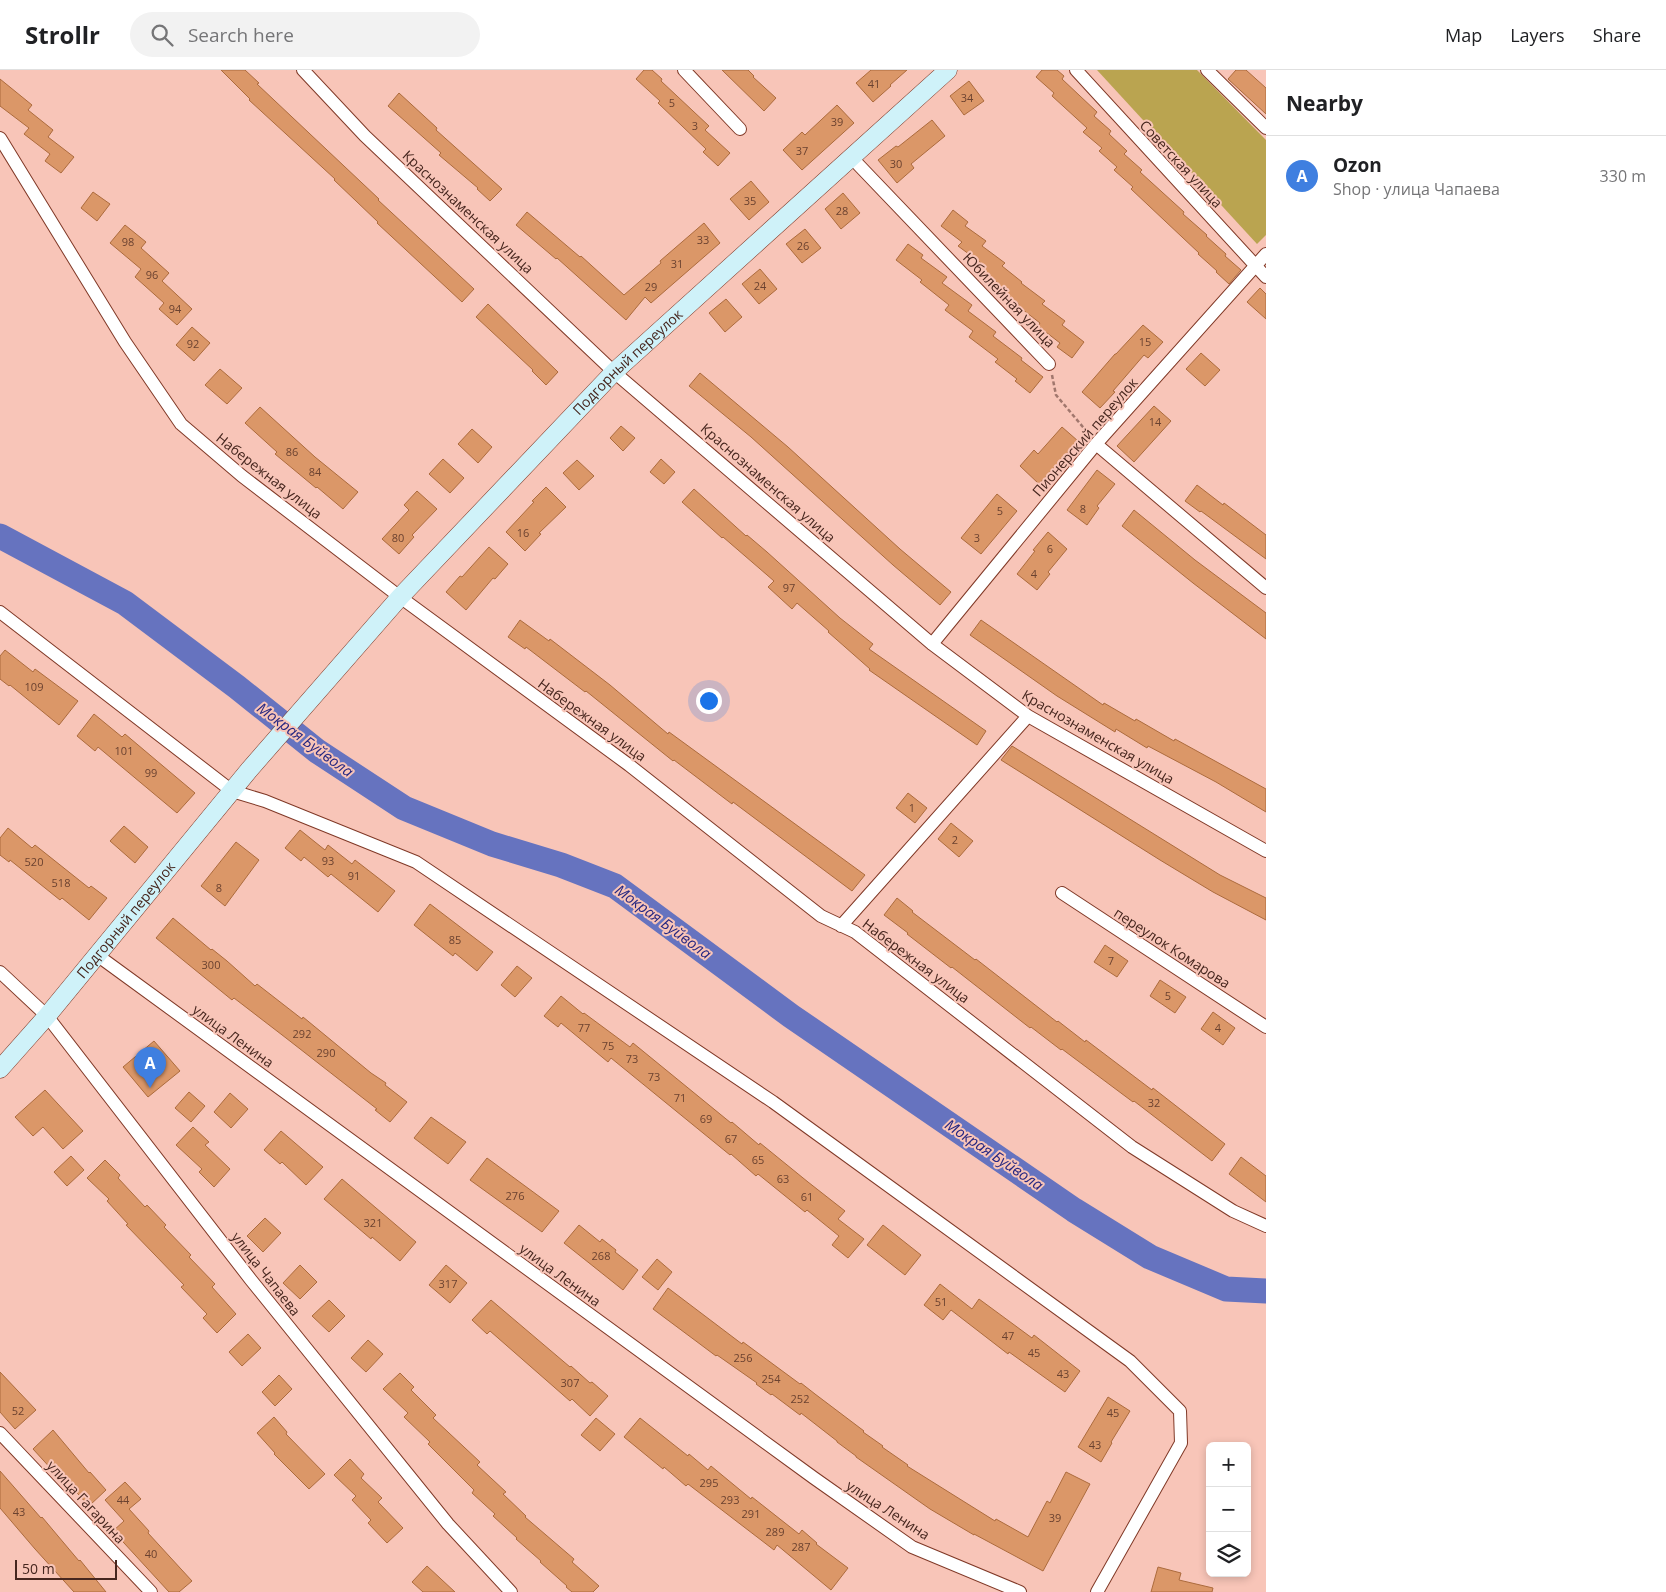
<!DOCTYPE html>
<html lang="en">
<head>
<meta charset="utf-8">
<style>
	:root { --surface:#fff; --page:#f2f2f2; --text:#202124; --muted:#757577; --line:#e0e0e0; --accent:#2f7483 }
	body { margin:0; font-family:"Open Sans",sans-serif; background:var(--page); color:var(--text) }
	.controls { position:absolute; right:15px; bottom:15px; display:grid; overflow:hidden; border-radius:8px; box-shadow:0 2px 8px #0003 }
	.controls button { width:45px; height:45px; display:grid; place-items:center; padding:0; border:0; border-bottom:1px solid var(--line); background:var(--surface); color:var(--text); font:25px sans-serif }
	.scale { position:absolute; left:15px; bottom:12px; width:102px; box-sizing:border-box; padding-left:5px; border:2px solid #46261e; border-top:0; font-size:14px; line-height:18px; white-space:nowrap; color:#46261e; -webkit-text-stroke:4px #f8c5b8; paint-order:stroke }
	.you { position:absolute; left:708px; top:630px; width:18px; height:18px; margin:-12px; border:4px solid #fff; border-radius:50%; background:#1a73e8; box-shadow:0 0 0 8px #1a73e833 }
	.badge { display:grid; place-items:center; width:32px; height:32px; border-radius:50%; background:var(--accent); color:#fff; font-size:16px; font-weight:700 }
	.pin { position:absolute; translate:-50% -41px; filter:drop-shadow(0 1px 2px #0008) }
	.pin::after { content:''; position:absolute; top:26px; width:18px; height:15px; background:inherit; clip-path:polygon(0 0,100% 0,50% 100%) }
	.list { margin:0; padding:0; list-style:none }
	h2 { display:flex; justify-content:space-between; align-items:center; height:65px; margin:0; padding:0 20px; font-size:21px }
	h2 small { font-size:16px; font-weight:400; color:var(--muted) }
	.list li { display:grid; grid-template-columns:32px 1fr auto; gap:15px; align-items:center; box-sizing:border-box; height:80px; padding:0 20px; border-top:1px solid var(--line) }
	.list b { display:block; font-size:19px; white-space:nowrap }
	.list p { margin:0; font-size:16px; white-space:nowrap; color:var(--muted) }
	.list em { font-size:16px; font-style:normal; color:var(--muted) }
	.icon { flex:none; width:28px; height:28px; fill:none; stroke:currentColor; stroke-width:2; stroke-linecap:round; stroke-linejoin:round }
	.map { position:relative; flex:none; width:1266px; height:1522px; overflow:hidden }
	header { display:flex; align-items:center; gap:30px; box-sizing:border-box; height:70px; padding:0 25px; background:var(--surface); border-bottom:1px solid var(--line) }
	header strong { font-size:24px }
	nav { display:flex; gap:28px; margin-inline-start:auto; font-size:18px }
	.search { width:350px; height:45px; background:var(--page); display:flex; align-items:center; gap:12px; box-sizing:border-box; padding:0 18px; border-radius:28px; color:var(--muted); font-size:19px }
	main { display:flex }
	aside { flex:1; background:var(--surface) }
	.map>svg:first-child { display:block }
	.green { fill:#baa450 }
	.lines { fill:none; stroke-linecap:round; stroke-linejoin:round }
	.river { stroke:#6673bf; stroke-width:25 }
	.building { fill:#db9768; stroke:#ac6b3d }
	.minor-casing { stroke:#803927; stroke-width:14 }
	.secondary-casing { stroke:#803927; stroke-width:19 }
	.path { stroke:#a1776d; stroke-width:2.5; stroke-dasharray:4 2.5; stroke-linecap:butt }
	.minor { stroke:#fff; stroke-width:12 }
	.secondary { stroke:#cff2f9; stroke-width:18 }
	.labels { text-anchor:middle; stroke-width:4; stroke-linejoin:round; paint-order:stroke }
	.number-label { font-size:11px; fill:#6b4230 }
	.street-label { font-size:14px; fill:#46261e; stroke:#f8c5b8 }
	.water-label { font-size:15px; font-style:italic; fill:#262781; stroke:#f8c5b8 }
</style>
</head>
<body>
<header>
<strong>Strollr</strong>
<div class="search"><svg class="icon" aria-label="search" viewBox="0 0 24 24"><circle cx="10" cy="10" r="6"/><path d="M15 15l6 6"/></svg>Search here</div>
<nav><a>Map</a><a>Layers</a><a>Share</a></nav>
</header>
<main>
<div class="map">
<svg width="1266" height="1522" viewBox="0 0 1266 1522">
	<rect width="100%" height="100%" fill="#f8c5b8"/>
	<path class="green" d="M1097,0h100l69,70v95l-9,9z"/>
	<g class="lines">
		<path class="river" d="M0,466l125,67 112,84 80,64 87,57 88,36 69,21 54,21 176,130 283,194 76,47 76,32 40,2"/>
	</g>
	<path class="building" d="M221,0h24l14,13 -2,1 122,115 -1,1 96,89 -12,13 -85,-79 1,-1 -44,-42 1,-1 -86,-79 1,-1z
		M644,0h8l10,9 -1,2 48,45 -4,4 25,23 -12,13 -15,-14 3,-3 -48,-46 2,-2 -24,-22z
		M722,0h26l6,6 -1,1 23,21 -12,13z
		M871,0h36l-17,15 1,1 -18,16 -17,-19z
		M1042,0h15l7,6 -2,3 35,33 -3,4 17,15 -2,3 18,17 -3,3 18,16 -2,2 44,40 -1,2 24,21 -1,1 20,18 -1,2 16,14 -12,14 -13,-12 1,-1 -19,-17 1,-1 -68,-64 2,-2 -19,-17 3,-3 -18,-16 3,-3 -19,-16 4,-4 -35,-32 2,-3 -18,-16z
		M1236,0h10l20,18v26l-38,-35z
		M0,9l32,26 -4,5 25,20 -5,7 26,20 -13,16 -16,-12 5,-7 -26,-20 5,-6 -29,-22z
		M969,11l15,20 -20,14 -14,-19z
		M399,23l38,35 -1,2 66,59 -12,12 -13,-12 1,-1 -39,-33 2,-2 -53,-47z
		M837,35l17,18 -52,47 -19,-20 19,-18 3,3z
		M932,50l13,16 -34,28 3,4 -17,15 -19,-23 18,-14 2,1z
		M751,111l18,21 -20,18 -19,-21z
		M93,122l17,12 -13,17 -16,-13z
		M843,123l17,20 -19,16 -16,-20z
		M953,140l15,12 -3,4 21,15 -4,5 23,17 -3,3 20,16 -1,1 24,18 -3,3 23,17 -3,4 22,17 -12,16 -15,-11 3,-4 -22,-17 2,-3 -22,-17 1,-2 -24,-18 3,-3 -20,-15 3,-5 -23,-17 4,-4 -21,-16z
		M527,142l53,45 1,-1 43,39 37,-32 -1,-2 44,-38 16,20 -69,60 -6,-6 -19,23 -69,-62 -1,1 -40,-34z
		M125,155l21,17 -5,6 28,25 -7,8 30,28 -15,16 -18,-16 5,-6 -29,-26 6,-8 -31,-26z
		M805,159l16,19 -19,15 -16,-19z
		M908,174l15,11 -2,3 26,19 -5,6 30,22 -4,6 28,21 -3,4 29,22 -1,2 22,17 -13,16 -15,-12 2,-2 -22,-17 3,-3 -29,-22 4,-6 -28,-21 4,-5 -29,-23 2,-2 -26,-20z
		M760,199l17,20 -18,15 -17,-20z
		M1260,218l6,6v25l-19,-17z
		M726,229l16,18 -17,15 -16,-19z
		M488,234l70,68 -12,13 -14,-14 1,-1 -57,-53z
		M1143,255l20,17 -15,16 -4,-3 -31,36 2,1 -15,16 -18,-16 33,-38h1z
		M192,257l18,16 -16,18 -18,-16z
		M1201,283l19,17 -15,16 -19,-17z
		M220,299l22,19 -15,16 -22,-19z
		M700,303l88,74 112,102 51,43 -11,13 -47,-40 -142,-128 -62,-51z
		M1154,336l17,15 -37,41 -17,-16z
		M260,337l55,50 43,35 -15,17 -26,-22 -1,1 -41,-34 2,-2 -32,-29z
		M621,356l14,12 -12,13 -13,-13z
		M1062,357l16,14 -39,43 -19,-18 14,-16 4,4z
		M472,359l20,18 -14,16 -20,-19z
		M443,389l21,19 -14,15 -21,-19z
		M661,389l14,13 -11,12 -14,-12z
		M577,390l17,16 -15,14 -16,-17z
		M1097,400l18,14 -18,22 2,2 -12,17 -20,-15z
		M1197,415l26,20 1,-2 42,32v24l-65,-48 -1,1 -15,-11z
		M546,417l20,20 -27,26 2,1 -16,17 -19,-19 28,-30 -2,-1z
		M694,419l52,47 1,-1 20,17 73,66 33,26 -4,5 117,82 -9,14 -108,-75 1,-1 -42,-37 1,-1 -32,-28 -5,6 -24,-22 6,-6 -51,-44 -1,1 -40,-36z
		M417,421l20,18 -25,26 2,2 -15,17 -17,-15 27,-29 -5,-5z
		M997,424l20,17 -36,43 -20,-16z
		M1134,440l61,50 71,53v26l-73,-56 -71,-57z
		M1048,462l19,17 -19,23 2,2 -13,16 -20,-16 18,-23 -2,-1z
		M489,477l19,17 -13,15 -2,-1 -27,32 -20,-18 14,-16 2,1z
		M520,550l29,21 1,-2 60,46 58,49 1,-2 196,143 -13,16 -119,-89 -1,2 -58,-44 -1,1 -87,-70 -1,1 -59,-45 -1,2 -17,-12z
		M981,550l122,85 1,-2 31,18 1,-2 38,22 1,-2 91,50v23l-50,-30 -68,-36 -1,2 -31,-19 -1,3 -58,-36 -87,-61z
		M5,580l28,22 2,-3 43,32 -19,24 -49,-40 -1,1 -9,-7v-23z
		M94,644l28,23 3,-3 70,59 -18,20 -79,-66 -3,4 -18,-15z
		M1012,676l208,129 46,23v22l-53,-28 -53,-32 -159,-100z
		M908,723l19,15 -12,15 -19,-15z
		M951,753l22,18 -14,16 -21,-18z
		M124,756l24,21 -13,16 -25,-22z
		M8,758l24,20 3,-3 54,43 2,-2 16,12 -18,22 -27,-22 -2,2 -50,-40 -1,2 -9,-7v-17z
		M300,760l25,20 3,-5 24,19 3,-4 40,31 -17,21 -47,-38 -3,3 -24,-20 -3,4 -16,-13z
		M236,772l23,18 -34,46 -24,-20z
		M897,828l16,13 -1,1 63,48 1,-1 81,63 1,-1 27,21 1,-2 66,50 1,-2 72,56 -13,17 -78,-60 -1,1 -71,-53 -1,1 -30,-23 -1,1 -78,-61 -1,1 -44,-34 1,-1 -24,-18z
		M430,834l63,48 -16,19 -22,-18 -2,3 -39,-31z
		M173,848l38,32 1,-1 15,12 28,25 2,-2 45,35 1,-2 68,56 15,10 -1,2 22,17 -17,20 -15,-12 2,-1 -91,-71 -52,-40 -2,2 -76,-62z
		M1105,875l23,16 -11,16 -23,-15z
		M517,896l15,12 -17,19 -14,-12z
		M1160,910l26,17 -11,16 -25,-17z
		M561,926l22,18 1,-1 46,34 3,-4 98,80 1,-1 27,23 1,-2 48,39 37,29 -7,8 26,20 -16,19 -16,-13 7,-9 -32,-26 -2,2 -47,-38 -2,2 -25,-22 -1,1 -119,-97 -3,4 -47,-39 -3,4 -14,-11z
		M1213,942l22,16 -12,17 -22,-16z
		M154,971l26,30 -32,26 -25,-30z
		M45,1020l38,41 -20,18 -20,-22 -10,9 -18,-19z
		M189,1022l16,14 -14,16 -16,-14z
		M230,1023l18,16 -17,19 -17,-16z
		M431,1047l35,25 -18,22 -34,-26z
		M193,1057l16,15 -4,3 25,24 -16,18 -15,-15 3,-3 -26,-24z
		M281,1061l42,36 -17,18 -24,-23 -2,2 -16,-14z
		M71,1086l13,14 -17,16 -13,-14z
		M1241,1087l25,19v26l-37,-28z
		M487,1088l72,53 -17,21 -72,-52z
		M105,1090l15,15 -2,3 27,29 2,-2 19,20 -2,2 27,28 -2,2 26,27 -3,3 24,27 -19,19 -14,-15 4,-4 -26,-27 3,-2 -58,-60 2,-1 -21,-23 2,-2 -22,-21z
		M342,1109l74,63 -16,19 -28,-24 -1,2 -47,-40z
		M265,1148l16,15 -18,19 -16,-16z
		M579,1155l21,17 2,-3 14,11 -1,2 23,18 -15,20 -59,-47z
		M883,1155l38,30 -16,20 -38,-30z
		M657,1189l15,13 -14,18 -16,-13z
		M300,1195l17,17 -17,17 -17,-16z
		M446,1195l21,18 -17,20 -21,-18z
		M940,1214l32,25 7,-10 53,39 2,-3 46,36 -15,21 -56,-40 -1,2 -57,-44 -8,10 -19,-15z
		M668,1218l74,56 1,-2 57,42 1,-1 14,11 49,37 -1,1 20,14 -1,1 26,18 -1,1 88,55 1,-2 32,18 19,-36 3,2 16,-31 24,12 -47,87 -69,-37v1l-44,-26 -74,-52v-1l-19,-14v-1l-36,-28 -1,2 -28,-21 -1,1 -15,-11 1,-1 -40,-28 -1,1 -63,-47z
		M329,1230l16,16 -16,16 -17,-16z
		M491,1230l79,67 1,-1 19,17 2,-1 16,14 -18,20 -18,-17 -2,2 -80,-70 -3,3 -15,-14z
		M248,1264l13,14 -19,18 -13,-14z
		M368,1270l15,14 -17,18 -15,-14z
		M0,1302l36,38 -21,19 -15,-17z
		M400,1303l14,14 -3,3 25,25 -3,3 47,44 -3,3 29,27 -3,2 23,22 -1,1 49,42 -2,3 27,24 -6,6h-21l-6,-5 1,-1 -27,-24 1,-1 -25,-22 1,-1 -24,-22 2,-2 -23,-21 2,-3 -46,-46 2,-2 -26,-25 4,-4 -25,-24z
		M279,1305l13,14 -17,17 -13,-14z
		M1108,1327l22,14 -19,31 1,1 -11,19 -23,-15z
		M274,1347l13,15 -1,2 39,40 -16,15 -35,-35 1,-1 -18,-20z
		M596,1348l19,16 -15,17 -19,-16z
		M640,1348l48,38 1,-2 19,16 3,-4 40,33 1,-2 47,37 3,-4 15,13 -1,1 32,24 -17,22 -54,-45 -3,5 -86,-66 -2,2 -22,-19 -1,2 -39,-32z
		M53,1360l36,43 1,-1 16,18 -17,16 -22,-24 -2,2 -32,-35z
		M350,1389l14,15 -3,4 21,20 -4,4 25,26 -16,15 -19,-20 3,-3 -19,-20 4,-4 -22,-21z
		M0,1401l41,47 1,-1 37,44 1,-1 26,32h-32l-39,-43 -35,-41z
		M125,1412l16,17 -12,10 20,22 -1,2 44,48 -13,11h-10l-56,-61 11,-10 -19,-21z
		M427,1496l28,26h-32l-11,-10z
		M1158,1497l23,6 -2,7 34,8 -1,4h-61z"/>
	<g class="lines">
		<defs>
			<path id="minor" d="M303,0l62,66 249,236 318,272 96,72 238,135
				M684,0l56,59
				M1076,0l190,207
				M1207,0l59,58
				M0,68l125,204 56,82 61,52 158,121 229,168 192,151 34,16 277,215 101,64 33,15
				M851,87l198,207
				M1096,374l170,144
				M0,542l232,179 33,10 151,61 357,240 357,259 50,50 1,32 -84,149
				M932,574l164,-200 170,-190
				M1062,823l204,134
				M841,856l187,-210
				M97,885l717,523 98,69 108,45
				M0,902l47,44 204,264 197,244 63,68
				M0,1363l151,159"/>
			<g id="secondary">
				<path id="s1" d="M0,999l47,-53 202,-246 151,-173 214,-225 334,-302"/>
			</g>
		</defs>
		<use href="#minor" class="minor-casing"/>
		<use href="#secondary" class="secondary-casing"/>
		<path class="path" d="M1052,305l4,20 32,38"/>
		<use href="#minor" class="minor"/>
		<use href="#secondary" class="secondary"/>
	</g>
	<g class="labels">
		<g class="number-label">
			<text x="874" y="18">41</text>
			<text x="967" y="32">34</text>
			<text x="672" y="37">5</text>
			<text x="837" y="56">39</text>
			<text x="695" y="60">3</text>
			<text x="802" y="85">37</text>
			<text x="896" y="98">30</text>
			<text x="750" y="135">35</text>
			<text x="842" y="145">28</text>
			<text x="703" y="174">33</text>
			<text x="128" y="176">98</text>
			<text x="803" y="180">26</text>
			<text x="677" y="198">31</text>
			<text x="152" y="209">96</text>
			<text x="760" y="220">24</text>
			<text x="651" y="221">29</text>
			<text x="175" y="243">94</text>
			<text x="1145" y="276">15</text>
			<text x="193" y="278">92</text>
			<text x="1155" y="356">14</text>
			<text x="292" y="386">86</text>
			<text x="315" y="406">84</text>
			<text x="1083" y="443">8</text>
			<text x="1000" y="445">5</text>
			<text x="523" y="467">16</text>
			<text x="398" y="472">80</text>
			<text x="977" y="472">3</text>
			<text x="1050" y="483">6</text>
			<text x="1034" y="508">4</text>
			<text x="789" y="522">97</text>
			<text x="34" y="621">109</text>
			<text x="124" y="685">101</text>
			<text x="151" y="707">99</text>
			<text x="912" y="742">1</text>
			<text x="955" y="774">2</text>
			<text x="328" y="795">93</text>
			<text x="34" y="796">520</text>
			<text x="354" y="810">91</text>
			<text x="61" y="817">518</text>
			<text x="219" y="822">8</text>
			<text x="455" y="874">85</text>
			<text x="1111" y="895">7</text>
			<text x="211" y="899">300</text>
			<text x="1168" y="930">5</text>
			<text x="584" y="962">77</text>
			<text x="1218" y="962">4</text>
			<text x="302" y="968">292</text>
			<text x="608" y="980">75</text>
			<text x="326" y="987">290</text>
			<text x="632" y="993">73</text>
			<text x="654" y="1011">73</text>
			<text x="680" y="1032">71</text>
			<text x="1154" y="1037">32</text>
			<text x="706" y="1053">69</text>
			<text x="731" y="1073">67</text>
			<text x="758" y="1094">65</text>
			<text x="783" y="1113">63</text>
			<text x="515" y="1130">276</text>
			<text x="807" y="1131">61</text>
			<text x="373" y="1157">321</text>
			<text x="601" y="1190">268</text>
			<text x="448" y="1218">317</text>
			<text x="941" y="1236">51</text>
			<text x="1008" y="1270">47</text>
			<text x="1034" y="1287">45</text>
			<text x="743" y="1292">256</text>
			<text x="1063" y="1308">43</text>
			<text x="771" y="1313">254</text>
			<text x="570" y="1317">307</text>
			<text x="800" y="1333">252</text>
			<text x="18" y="1345">52</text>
			<text x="1113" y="1347">45</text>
			<text x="1095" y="1379">43</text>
			<text x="709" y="1417">295</text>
			<text x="123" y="1434">44</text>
			<text x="730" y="1434">293</text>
			<text x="19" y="1446">43</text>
			<text x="751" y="1448">291</text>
			<text x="1055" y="1452">39</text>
			<text x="775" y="1466">289</text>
			<text x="801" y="1481">287</text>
			<text x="151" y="1488">40</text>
		</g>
		<g class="street-label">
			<text transform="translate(1181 94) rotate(47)" y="5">Советская улица</text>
			<text transform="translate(468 142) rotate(43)" y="5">Краснознаменская улица</text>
			<text transform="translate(1009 230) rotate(46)" y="5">Юбилейная улица</text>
			<text dy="5" stroke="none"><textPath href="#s1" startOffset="946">Подгорный переулок</textPath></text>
			<text transform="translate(1085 367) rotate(-49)" y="5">Пионерский переулок</text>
			<text transform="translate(269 406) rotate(38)" y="5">Набережная улица</text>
			<text transform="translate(768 413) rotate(41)" y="5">Краснознаменская улица</text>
			<text transform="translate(592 650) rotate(36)" y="5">Набережная улица</text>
			<text transform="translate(1098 667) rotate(30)" y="5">Краснознаменская улица</text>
			<text dy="5" stroke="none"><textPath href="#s1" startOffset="195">Подгорный переулок</textPath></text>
			<text transform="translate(1172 878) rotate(33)" y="5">переулок Комарова</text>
			<text transform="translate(916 891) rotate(37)" y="5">Набережная улица</text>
			<text transform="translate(233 966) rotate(36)" y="5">улица Ленина</text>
			<text transform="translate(266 1204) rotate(52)" y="5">улица Чапаева</text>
			<text transform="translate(560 1205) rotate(36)" y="5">улица Ленина</text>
			<text transform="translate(86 1432) rotate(47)" y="5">улица Гагарина</text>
			<text transform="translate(888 1440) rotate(33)" y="5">улица Ленина</text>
		</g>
		<g class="water-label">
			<text transform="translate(305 670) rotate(36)" y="5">Мокрая Буйвола</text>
			<text transform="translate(663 852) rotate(36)" y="5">Мокрая Буйвола</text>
			<text transform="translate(994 1085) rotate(34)" y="5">Мокрая Буйвола</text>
		</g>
	</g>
</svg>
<div class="controls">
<button>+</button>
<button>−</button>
<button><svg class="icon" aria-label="layers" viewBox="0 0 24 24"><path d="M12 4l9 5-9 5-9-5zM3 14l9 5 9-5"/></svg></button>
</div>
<div class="scale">50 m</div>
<div class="you"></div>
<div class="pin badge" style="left:150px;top:1018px;background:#3f7fe0">A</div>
</div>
<aside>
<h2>Nearby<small></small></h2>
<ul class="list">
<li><span class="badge" style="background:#3f7fe0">A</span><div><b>Ozon</b><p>Shop · улица Чапаева</p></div><em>330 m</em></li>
</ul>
</aside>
</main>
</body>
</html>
